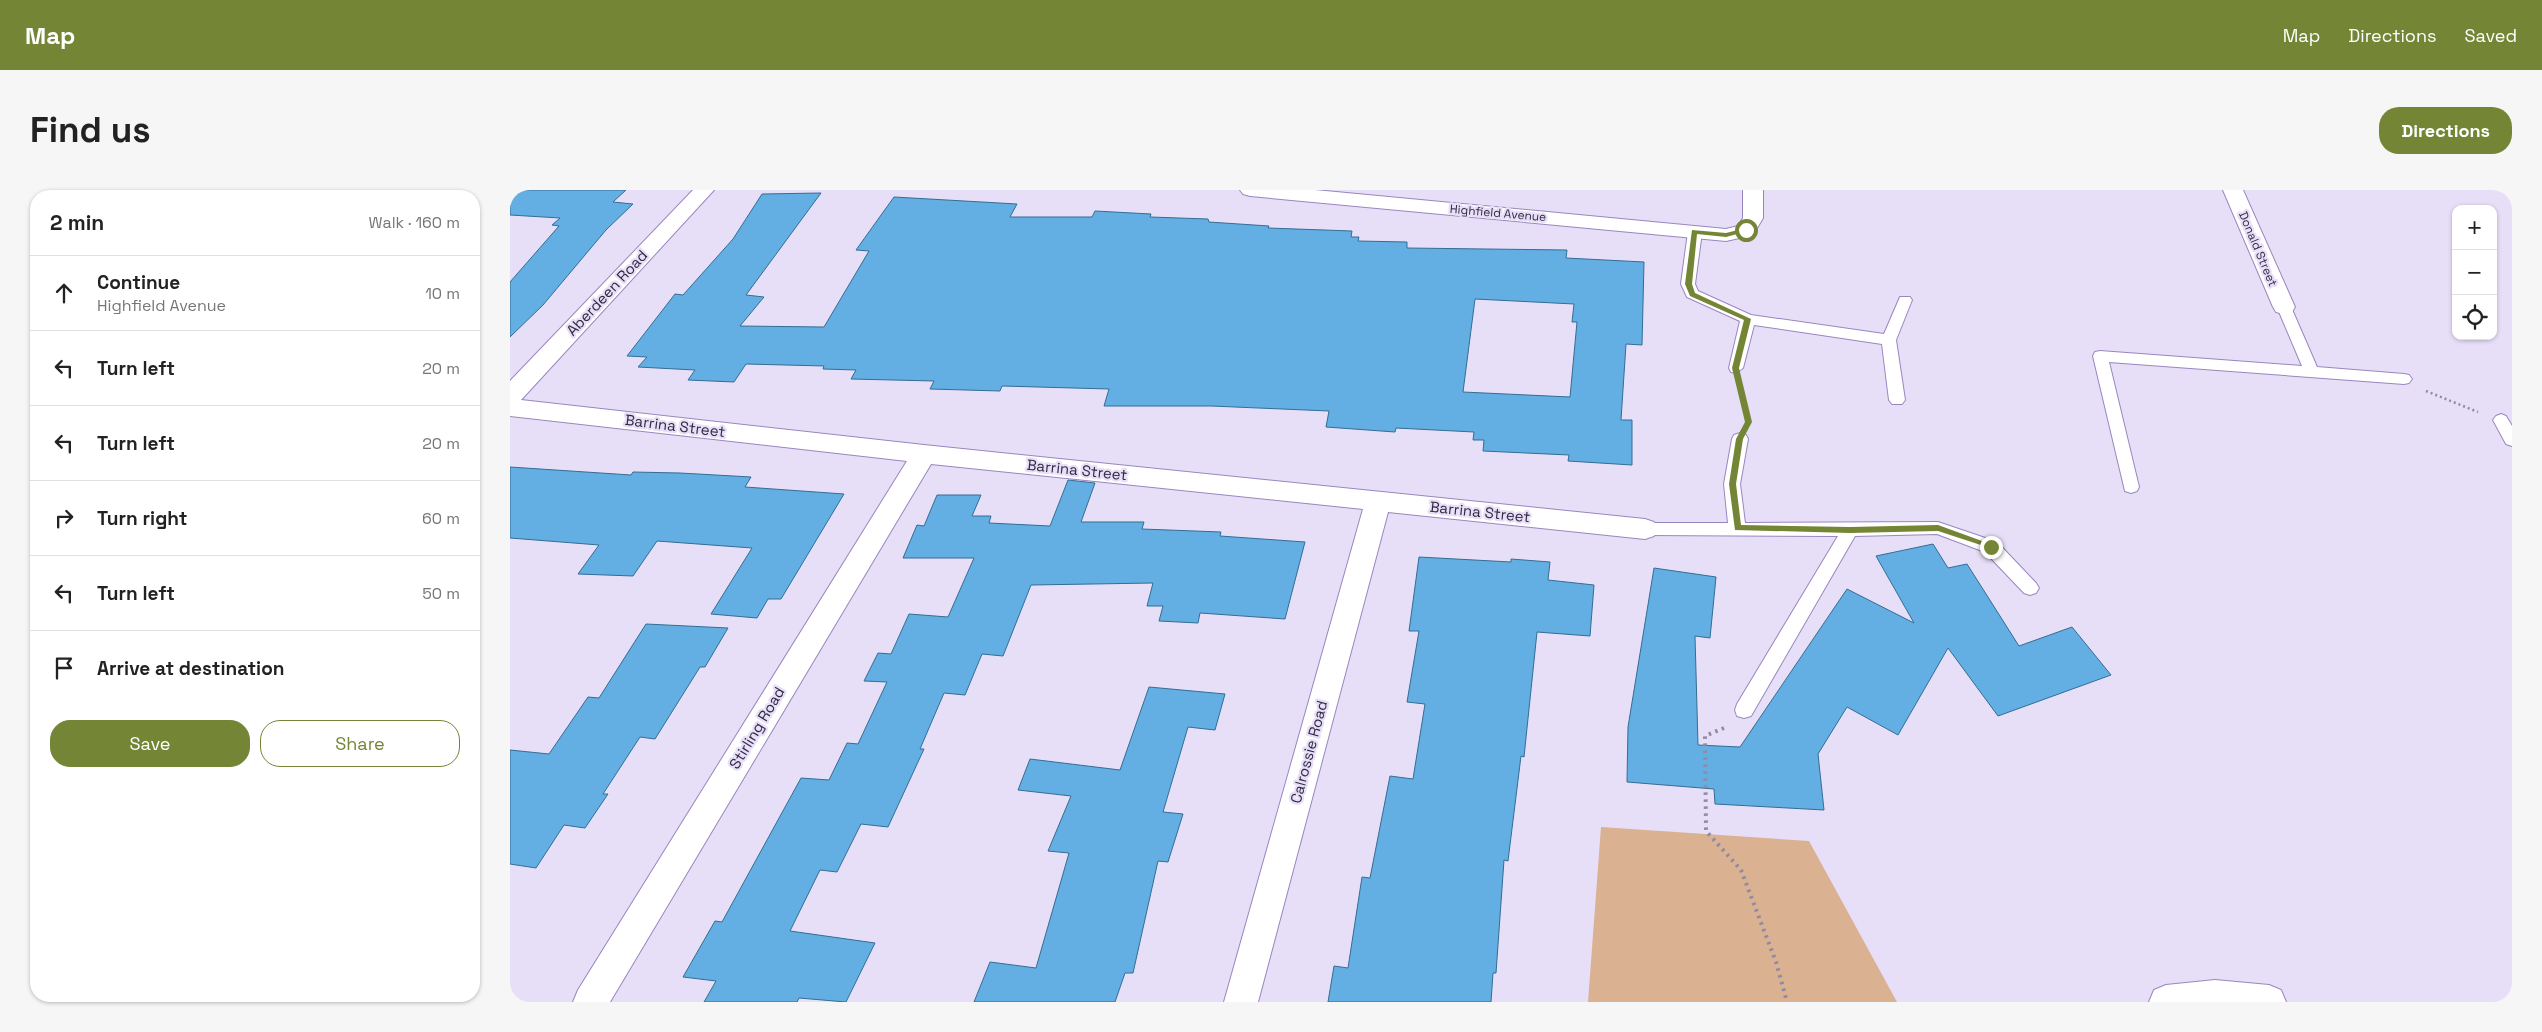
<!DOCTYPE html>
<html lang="en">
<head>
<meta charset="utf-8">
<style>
	:root { --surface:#fff; --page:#f6f6f6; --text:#222; --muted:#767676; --line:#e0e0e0; --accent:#748636 }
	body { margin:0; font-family:"Space Grotesk",sans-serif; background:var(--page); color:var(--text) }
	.controls { position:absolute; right:15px; top:15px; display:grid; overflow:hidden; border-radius:10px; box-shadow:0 1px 4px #0004 }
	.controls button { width:45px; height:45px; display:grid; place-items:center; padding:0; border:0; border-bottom:1px solid var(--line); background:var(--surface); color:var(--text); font:25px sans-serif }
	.stop { position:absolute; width:15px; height:15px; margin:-11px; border:4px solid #748636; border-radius:50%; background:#fff }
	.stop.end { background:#748636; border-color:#fff; box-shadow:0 1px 5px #0008 }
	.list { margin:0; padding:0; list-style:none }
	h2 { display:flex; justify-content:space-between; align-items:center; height:65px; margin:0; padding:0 20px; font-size:21px }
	h2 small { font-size:16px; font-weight:400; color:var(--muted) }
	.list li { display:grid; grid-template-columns:32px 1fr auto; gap:15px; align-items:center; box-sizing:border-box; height:75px; padding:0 20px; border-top:1px solid var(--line) }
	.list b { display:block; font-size:19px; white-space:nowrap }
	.list p { margin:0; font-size:16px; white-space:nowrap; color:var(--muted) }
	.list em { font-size:16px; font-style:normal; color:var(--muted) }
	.actions { display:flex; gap:10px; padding:15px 20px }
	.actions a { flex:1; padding:11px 0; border:1px solid var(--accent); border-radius:20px; text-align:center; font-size:18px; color:var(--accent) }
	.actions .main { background:var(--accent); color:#fff }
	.icon { flex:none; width:28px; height:28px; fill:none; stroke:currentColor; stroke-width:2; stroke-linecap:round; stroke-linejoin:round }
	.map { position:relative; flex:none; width:2002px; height:812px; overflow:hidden; border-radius:20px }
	header { display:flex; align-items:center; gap:30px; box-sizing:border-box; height:70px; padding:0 25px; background:var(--accent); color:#fff }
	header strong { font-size:24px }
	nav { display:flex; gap:28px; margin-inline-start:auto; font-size:18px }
	.intro { display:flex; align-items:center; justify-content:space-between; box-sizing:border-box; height:120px; padding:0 30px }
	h1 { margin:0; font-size:35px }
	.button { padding:12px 22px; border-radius:20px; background:var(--accent); color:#fff; font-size:18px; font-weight:700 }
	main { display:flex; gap:30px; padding:0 30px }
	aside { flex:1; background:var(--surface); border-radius:20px; box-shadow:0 1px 4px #0004 }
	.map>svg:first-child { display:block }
	.green { fill:#dab191 }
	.building { fill:#63aee2; stroke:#346d93; fill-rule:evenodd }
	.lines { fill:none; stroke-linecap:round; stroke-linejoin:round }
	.lane-casing { stroke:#9a86be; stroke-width:2 }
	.street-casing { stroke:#9a86be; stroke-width:2 }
	.path-far1 { stroke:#928aa2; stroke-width:2.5; stroke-dasharray:2 3; stroke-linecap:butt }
	.path { stroke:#928aa2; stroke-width:4; stroke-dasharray:2.5 4.5; stroke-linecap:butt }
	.lane { fill:#fff; fill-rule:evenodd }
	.street { fill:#fff; fill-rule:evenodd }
	.route { fill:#748636 }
	.labels { text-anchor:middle; stroke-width:4.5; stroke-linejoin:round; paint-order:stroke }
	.far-street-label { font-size:12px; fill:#322a41; stroke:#e7dff8 }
	.street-label { font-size:15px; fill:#322a41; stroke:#e7dff8 }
</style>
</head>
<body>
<header>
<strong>Map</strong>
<nav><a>Map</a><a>Directions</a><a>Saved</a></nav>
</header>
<div class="intro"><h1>Find us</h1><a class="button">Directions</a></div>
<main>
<aside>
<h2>2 min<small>Walk · 160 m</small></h2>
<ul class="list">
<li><svg class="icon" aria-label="ahead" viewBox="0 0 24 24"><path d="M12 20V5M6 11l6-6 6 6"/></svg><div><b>Continue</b><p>Highfield Avenue</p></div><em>10 m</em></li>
<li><svg class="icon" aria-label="left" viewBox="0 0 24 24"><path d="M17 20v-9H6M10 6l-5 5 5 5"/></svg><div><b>Turn left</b></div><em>20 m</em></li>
<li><svg class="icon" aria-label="left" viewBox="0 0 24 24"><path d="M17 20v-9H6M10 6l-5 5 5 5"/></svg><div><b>Turn left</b></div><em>20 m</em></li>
<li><svg class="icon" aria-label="right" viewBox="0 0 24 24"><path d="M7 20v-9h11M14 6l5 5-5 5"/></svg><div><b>Turn right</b></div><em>60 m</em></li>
<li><svg class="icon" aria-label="left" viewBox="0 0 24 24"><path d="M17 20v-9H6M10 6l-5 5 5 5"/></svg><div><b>Turn left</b></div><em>50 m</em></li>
<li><svg class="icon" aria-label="arrive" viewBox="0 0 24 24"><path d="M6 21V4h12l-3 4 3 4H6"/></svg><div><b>Arrive at destination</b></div></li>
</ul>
<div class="actions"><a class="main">Save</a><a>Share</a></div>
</aside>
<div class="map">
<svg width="2002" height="812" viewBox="0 0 2002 812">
	<rect width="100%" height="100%" fill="#e7dff8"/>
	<path class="green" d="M1091,637l208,14 88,161h-309z"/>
	<path class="building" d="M0,0h116l-13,12 20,2 -27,26 -63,75 -33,32v-55l49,-56 -7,-1 8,-7 -50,-3z
		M311,3l-75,102 18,2 -24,29 84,1 45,-76 -13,-1 38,-53 123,7 -7,13h82l3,-6 56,3 -1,3 58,2 1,3 60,4 -1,2 84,3 -1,6h8l-1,4 49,1v6l160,2 -1,8 78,4 -2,83 -16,-1 -5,76h11v45l-64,-4 1,-6 -86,-4 1,-11h-11l1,-8 -78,-4 -1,4 -69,-5 3,-16 -118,-5h-107l5,-17 -107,-3 -2,5 -70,-2 4,-8 -83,-2 5,-9 -33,-1 1,-3 -78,-2 -12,18 -46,-2 7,-10 -57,-3 9,-10 -20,-1 48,-62 8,1 50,-56 29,-45zM965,109l99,5 -2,18h5l-7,75 -107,-5z
		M0,277l121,8 2,-3 47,1 71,4 -6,10 99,7 -63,105h-13l-11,19 -46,-4 41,-66 -95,-7 -24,35 -55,-2 21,-29 -89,-7z
		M558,290l27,3 -14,39h63l-2,7 79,3 -1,4 85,6 -20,77 -85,-6 -2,10 -39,-2 4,-15h-16l6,-23 -122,2 -28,71 -21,-2 -17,41 -21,-2 -24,56h4l-36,78 -27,-3 -24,48 -17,-2 -30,61 85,12 -29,59 -47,-4 -2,4h-93l12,-21 -33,-4 32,-56 7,1 79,-144 28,2 18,-37 11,1 29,-62 -23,-1 14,-28 13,1 18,-40 39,3 26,-59h-71l14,-33 7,1 13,-31h44l-9,21h19l-2,7 61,3z
		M1423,354l15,24 19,-4 52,82 53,-19 39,48 -113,41 -50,-68 -50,87 -51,-28 -29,47 6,56 -109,-6 -1,-15 -87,-7 1,-55 26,-159 62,9 -6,61 -15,-2 3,109 42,2 107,-158 67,34 -38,-67z
		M909,367l92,5v-3l39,3 -2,18 46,5 -4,51 -53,-4 -13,125 -3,-1 -13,105 -4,-1 -8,113h-3l-2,29h-163l6,-36 14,2 14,-91 8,1 20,-102 23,3 12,-75 -18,-2 12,-71h-10z
		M136,434l82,4 -23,39h-5l-45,72 -15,-2 -37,57h5l-23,34 -21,-3 -28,43 -26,-4v-114l39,4 39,-57 11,1z
		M639,497l76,7 -10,36 -27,-3 -25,85 20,2 -15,48 -10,-1 -25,112h-8l-10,29h-141l16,-40 46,6 33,-115 -21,-2 23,-55 -53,-6 12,-31 90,11z"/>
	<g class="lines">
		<defs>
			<path id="lane" d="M1185,38l7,4 -7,52 3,7 53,24 133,19 16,-37h10l2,3 -16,40 9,60 -3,4h-10l-3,-4 -7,-56 -128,-19 -11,43 -7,5 -5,-1 -2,-4 11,-47 -53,-24 -6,-13 7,-52z
				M1774,112l7,5 26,60 87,7 5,1 3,4 -3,4 -5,1 -295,-22 30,125 -2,4 -6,2 -6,-2 -32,-135 2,-4 5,-1 202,15 -25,-59z
				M1991,224l5,2 6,10v20l-6,-2 -13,-24 3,-4z
				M1230,243l6,2 2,4 -8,45 5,39 193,-1 59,20 39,41 3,5 -3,5 -6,2 -6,-2 -39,-41 -48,-18 -82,2 -104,180 -7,2 -7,-2 -2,-6 2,-6 101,-168 -193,-1 -6,-1 -2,-5 2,-5 6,-1h83l-4,-39 8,-45 2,-4z"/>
			<path id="street" d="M183,0h21l-193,210 403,45 721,74 9,3 4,7 -4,7 -9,3 -257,-27 -130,490h-34l139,-493 -432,-45 -321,538h-37l5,-12 329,-529 -397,-45v-35z
				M730,0h75l411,39 12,-3 5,-8v-28h20v28l-10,17 -27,6 -476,-45 -7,-2z
				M1713,0h20l52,117 -3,5 -8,2 -8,-2 -3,-5z
				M1705,790l54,5 12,5 5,12h-137l5,-12 12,-5z"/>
		</defs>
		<use href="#lane" class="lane-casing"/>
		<use href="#street" class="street-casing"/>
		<path class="path-far1" d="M1232,200l5,26
			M1916,201l52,21"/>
		<path class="path" d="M1214,538l-19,8 1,95 35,39 35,92 11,40"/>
		<use href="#lane" class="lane"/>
		<use href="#street" class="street"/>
	</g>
	<path class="route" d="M1236,38l2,3 -22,6 -29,-3 -5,50 3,9 56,26 -12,49 13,54 -9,17 -7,45 5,41 109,2 88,-2 55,20v4l-55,-18 -88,2 -115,-3 -6,-46 7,-45 9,-17 -13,-54 12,-48 -54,-24 -5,-12 7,-54 34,3z"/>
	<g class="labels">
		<g class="far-street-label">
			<text transform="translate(988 23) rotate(5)" y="4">Highfield Avenue</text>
			<text transform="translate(1748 59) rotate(67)" y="4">Donald Street</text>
		</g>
		<g class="street-label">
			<text transform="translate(97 103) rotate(-47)" y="5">Aberdeen Road</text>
			<text transform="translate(165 236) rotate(7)" y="5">Barrina Street</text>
			<text transform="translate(567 280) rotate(6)" y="5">Barrina Street</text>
			<text transform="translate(970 322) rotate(6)" y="5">Barrina Street</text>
			<text transform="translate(247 538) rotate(-59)" y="5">Stirling Road</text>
			<text transform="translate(799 562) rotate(-75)" y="5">Calrossie Road</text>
		</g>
	</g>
</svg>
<div class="controls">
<button>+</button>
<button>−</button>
<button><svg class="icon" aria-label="locate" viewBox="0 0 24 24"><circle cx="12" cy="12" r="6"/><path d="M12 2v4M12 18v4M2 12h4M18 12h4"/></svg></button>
</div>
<div class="stop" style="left:1236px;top:40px"></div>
<div class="stop end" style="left:1481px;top:357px"></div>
</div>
</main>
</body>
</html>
